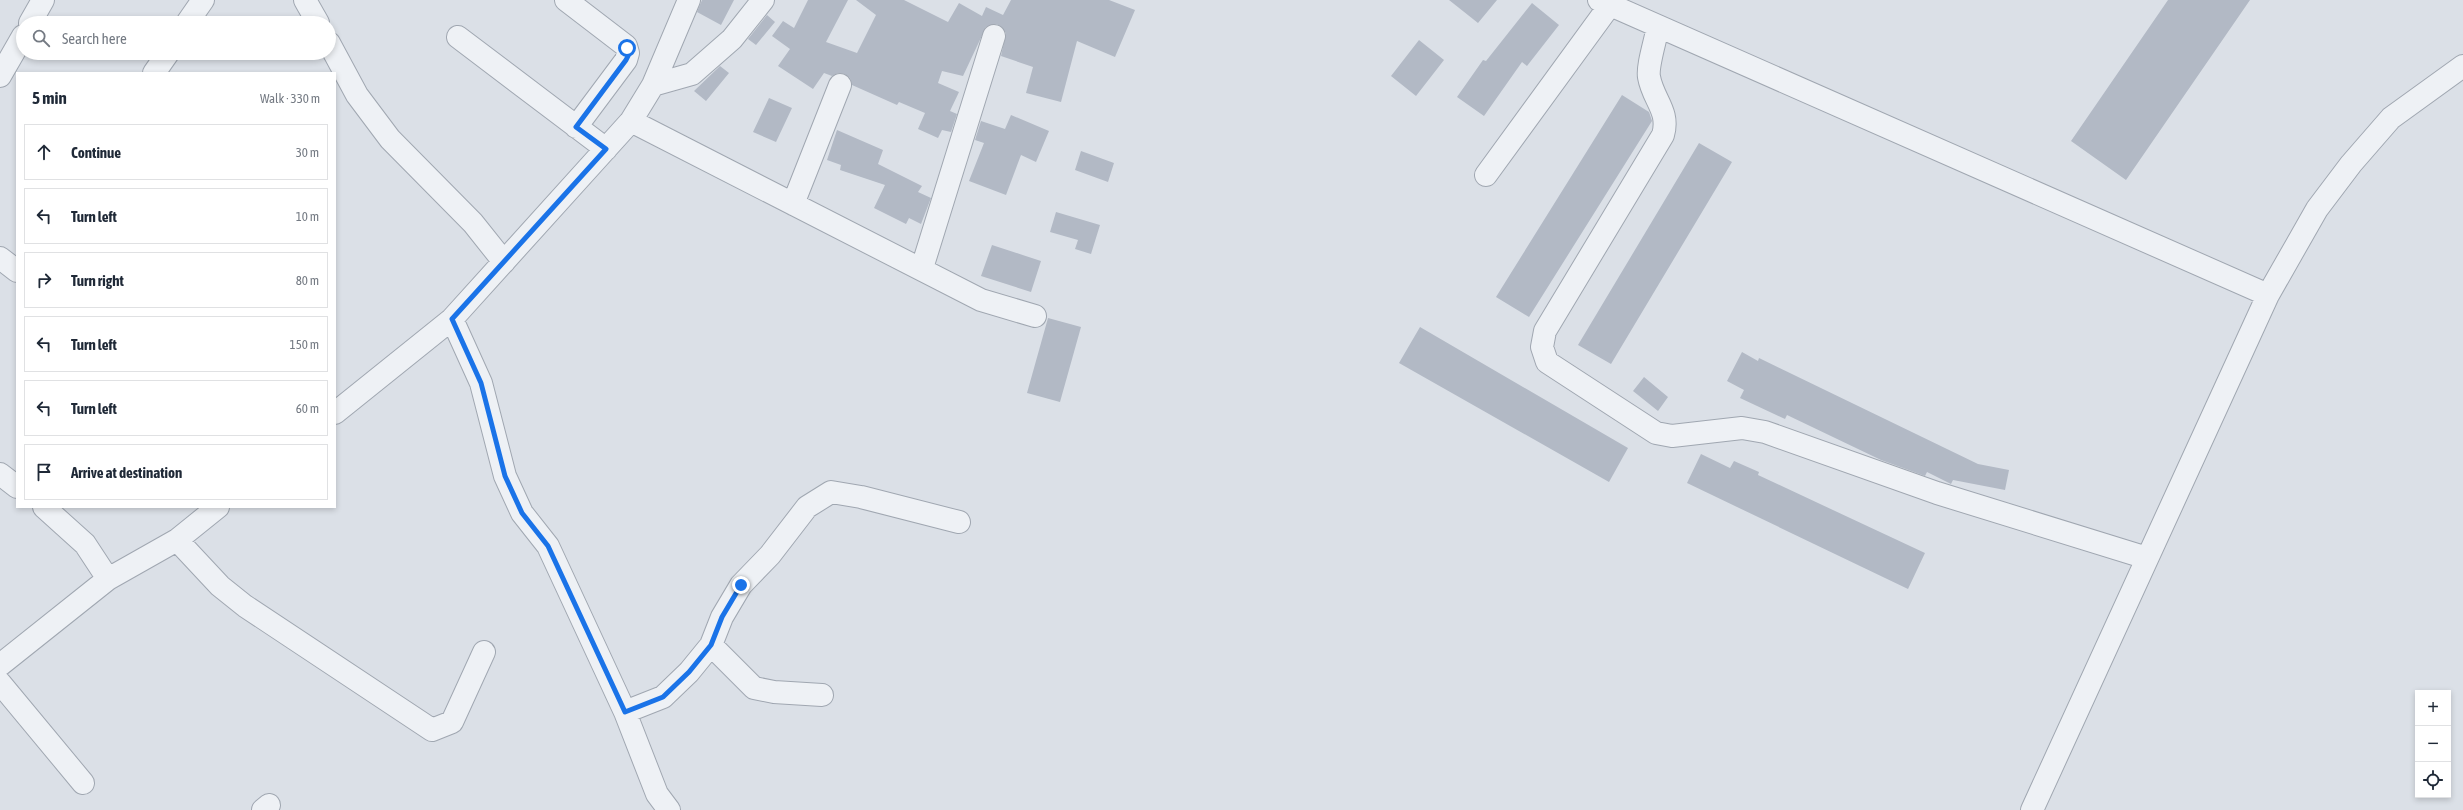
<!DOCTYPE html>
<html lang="en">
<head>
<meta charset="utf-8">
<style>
	:root { --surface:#fff; --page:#f6f6f7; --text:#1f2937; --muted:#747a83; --line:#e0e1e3 }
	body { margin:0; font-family:"Asap Condensed",sans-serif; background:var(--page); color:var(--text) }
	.controls { position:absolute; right:12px; bottom:12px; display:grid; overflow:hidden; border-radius:0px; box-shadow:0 2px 6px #0003 }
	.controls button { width:36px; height:36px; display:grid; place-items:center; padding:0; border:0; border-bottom:1px solid var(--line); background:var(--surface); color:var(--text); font:20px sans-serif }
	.stop { position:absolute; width:12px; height:12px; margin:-9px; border:3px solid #1a73e8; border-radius:50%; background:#fff }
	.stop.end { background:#1a73e8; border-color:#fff; box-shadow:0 1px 4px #0008 }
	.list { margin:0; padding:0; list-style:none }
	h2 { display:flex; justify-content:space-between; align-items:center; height:52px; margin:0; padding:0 16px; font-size:17px }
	h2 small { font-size:13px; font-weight:400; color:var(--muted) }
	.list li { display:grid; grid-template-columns:26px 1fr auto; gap:12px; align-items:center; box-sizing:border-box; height:56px; margin:0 8px 8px; padding:0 8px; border:1px solid var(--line); border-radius:0px }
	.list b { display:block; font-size:15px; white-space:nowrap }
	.list em { font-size:13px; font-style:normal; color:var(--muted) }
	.icon { flex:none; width:22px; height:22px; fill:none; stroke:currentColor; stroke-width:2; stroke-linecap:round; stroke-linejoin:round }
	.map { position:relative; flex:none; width:2463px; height:810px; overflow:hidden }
	.search { position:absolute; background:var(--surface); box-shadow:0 2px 6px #0003; left:16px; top:16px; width:320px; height:44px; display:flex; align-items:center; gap:10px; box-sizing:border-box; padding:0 14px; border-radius:22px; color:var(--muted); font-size:15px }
	.panel { position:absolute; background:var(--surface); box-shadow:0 2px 6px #0003; left:16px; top:72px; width:320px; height:436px; border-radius:0px }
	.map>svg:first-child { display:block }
	.building { fill:#b2b9c5 }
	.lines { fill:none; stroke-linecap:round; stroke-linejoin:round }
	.minor-casing { stroke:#a0a7b1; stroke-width:24 }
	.minor { stroke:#eef1f5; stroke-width:22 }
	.route { stroke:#1a73e8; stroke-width:5 }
</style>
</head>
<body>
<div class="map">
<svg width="2463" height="810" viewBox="0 0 2463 810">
	<rect width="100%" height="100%" fill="#dbe0e7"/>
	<path class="building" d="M702,0h32l-13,25 -24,-13z
		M808,0h40l-22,42 31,11 19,-38 -20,-15h48l44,22 11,-19 23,13 4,-9 17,8 8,-15h98l26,10 -20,47 -38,-16 -16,61 -35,-9 7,-26 -32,-11 5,-23 -9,-9 -11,3 -23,49 -21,-5 -4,12 21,9 -9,19 7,3 -6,18 -9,-2 -4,8 -20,-9 7,-16 -26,-11 -2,3 -45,-20 -2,-7 -5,-4 -7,-1 -6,3 -8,-3 -11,16 -35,-23 12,-17 -18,-13 11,-15 11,7z
		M1449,0h48l-19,23z
		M2168,0h82l-124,180 -55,-39z
		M1532,3l27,22 -32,41 -5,-4 -38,54 -27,-19 26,-37 3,1z
		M767,15l8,7 -19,23 -8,-6z
		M1419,40l25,20 -28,36 -25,-20z
		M720,66l9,7 -23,28 -12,-10z
		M1622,95l27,17 3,9 -123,196 -33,-20z
		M769,98l23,10 -16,34 -23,-10z
		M1011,115l38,16 -13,31 -15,-7 -15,40 -37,-14 15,-38 -9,-3 6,-19 24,8z
		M837,130l46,20 -5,14 44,22 -4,6 13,6 -10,26 -12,-6 -3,6 -32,-16 11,-23 -45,-15 1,-5 -14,-5z
		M1699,143l33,19 -121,202 -33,-19z
		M1081,151l33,12 -6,19 -33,-12z
		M1056,212l44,13 -9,29 -16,-5 3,-9 -28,-8z
		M992,245l49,16 -10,31 -50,-16z
		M1048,318l33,9 -21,75 -33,-9z
		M1420,327l208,121 -19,34 -210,-119z
		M1742,352l16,9 1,-3 219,106 31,6 -4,20 -52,-10 -2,4 -24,-12 -2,4 -44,-16 -94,-45 -2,4 -45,-21 4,-8 -17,-9z
		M1644,377l24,20 -10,14 -25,-20z
		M1701,454l29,14 4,-7 25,11 -1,3 167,78 -17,36 -221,-106z"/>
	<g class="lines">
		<defs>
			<path id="minor" d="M305,0l13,23
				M566,0l60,46 2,7 -2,7 -50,67
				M1599,0l669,295
				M30,23l13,-23
				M187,23l16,-23
				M1658,26c-2,13 -11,40 -9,51 4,23 21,34 14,58l-118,196 -3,16 5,15 109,71 16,3 70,-8 23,4 172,61 210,65
				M458,37l148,112
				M329,43l28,52 33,44 83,84 31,39
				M154,73l14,-20
				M0,76l23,-40
				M653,85l39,-11 40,-35 31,-39
				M631,121l350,179 54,16
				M1486,175l124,-170
				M793,204l47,-119
				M0,258l17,13
				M922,268l72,-232
				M452,319l29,64 24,93 17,37 26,33 77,166 32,82 12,16
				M335,413l117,-94 179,-198 22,-36 36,-85
				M0,474l17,13
				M44,507l41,37 23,35
				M177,540l43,46 25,20 187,124 20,-8 32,-70
				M711,645l43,43 20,4 48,3
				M0,665l108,-86 69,-39 41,-33
				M0,683l83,100
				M625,712l38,-15 26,-25 22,-27 11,-28 19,-32 29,-30 37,-48 24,-15 30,5 98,25
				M263,810l6,-5
				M2032,810l236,-515 49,-86 34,-45 40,-46 72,-52"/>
		</defs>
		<use href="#minor" class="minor-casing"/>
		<use href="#minor" class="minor"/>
	</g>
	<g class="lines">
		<path class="route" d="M627,48l1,8 -2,4 -50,67 30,22 -154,170 29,64 24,93 17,37 26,33 77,166 38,-15 26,-25 22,-27 11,-28 19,-32"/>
	</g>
</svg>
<div class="controls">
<button>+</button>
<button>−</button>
<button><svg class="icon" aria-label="locate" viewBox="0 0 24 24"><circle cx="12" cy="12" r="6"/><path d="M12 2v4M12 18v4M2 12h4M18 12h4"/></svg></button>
</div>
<div class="stop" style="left:627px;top:48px"></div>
<div class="stop end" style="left:741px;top:585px"></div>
<div class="search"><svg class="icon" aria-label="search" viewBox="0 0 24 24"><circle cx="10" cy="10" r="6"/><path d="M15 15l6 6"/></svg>Search here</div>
<section class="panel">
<h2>5 min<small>Walk · 330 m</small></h2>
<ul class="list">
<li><svg class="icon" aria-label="ahead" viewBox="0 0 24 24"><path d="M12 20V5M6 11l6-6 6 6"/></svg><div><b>Continue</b></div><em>30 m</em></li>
<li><svg class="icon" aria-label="left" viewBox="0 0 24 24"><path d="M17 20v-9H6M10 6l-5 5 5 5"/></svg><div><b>Turn left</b></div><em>10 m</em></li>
<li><svg class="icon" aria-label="right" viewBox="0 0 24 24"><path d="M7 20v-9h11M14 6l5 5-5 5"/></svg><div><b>Turn right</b></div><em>80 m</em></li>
<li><svg class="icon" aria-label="left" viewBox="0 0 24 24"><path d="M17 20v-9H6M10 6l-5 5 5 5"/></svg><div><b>Turn left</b></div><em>150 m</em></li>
<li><svg class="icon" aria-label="left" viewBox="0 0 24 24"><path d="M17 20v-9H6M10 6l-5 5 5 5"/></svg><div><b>Turn left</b></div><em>60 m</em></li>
<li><svg class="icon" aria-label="arrive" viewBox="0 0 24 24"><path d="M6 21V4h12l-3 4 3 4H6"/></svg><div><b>Arrive at destination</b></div></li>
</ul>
</section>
</div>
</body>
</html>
